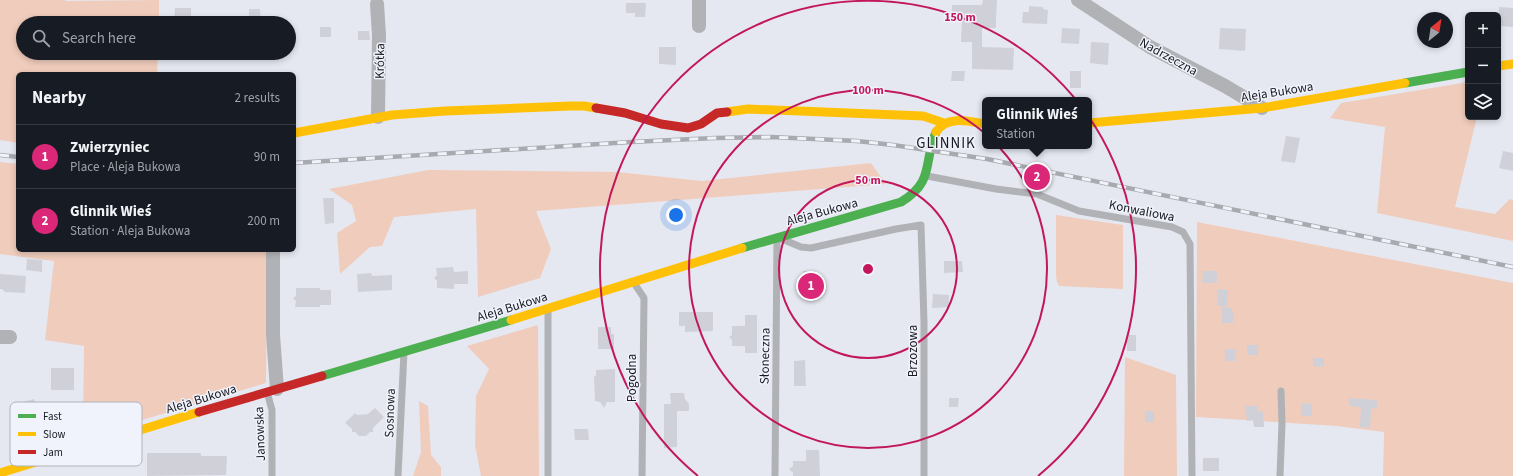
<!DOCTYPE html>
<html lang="en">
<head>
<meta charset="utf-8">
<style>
	:root { --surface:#171b24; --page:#20242c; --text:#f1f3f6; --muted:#9ea1a6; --line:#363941; --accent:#db2777 }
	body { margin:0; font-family:"Source Sans 3",sans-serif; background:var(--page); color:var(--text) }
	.controls { position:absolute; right:12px; top:12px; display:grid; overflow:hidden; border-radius:6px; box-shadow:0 2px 6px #0003 }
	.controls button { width:36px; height:36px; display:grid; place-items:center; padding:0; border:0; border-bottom:1px solid var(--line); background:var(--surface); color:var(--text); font:20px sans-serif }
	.compass { position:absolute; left:1417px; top:12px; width:36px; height:36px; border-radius:50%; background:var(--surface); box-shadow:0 2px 6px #0003; rotate:30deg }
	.you { position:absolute; left:676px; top:215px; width:14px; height:14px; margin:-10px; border:3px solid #fff; border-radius:50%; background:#1a73e8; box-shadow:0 0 0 6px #1a73e833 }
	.badge { display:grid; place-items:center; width:26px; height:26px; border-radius:50%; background:var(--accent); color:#fff; font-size:13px; font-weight:700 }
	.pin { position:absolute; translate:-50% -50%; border:2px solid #fff; box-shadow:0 1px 4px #0006 }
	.popup { position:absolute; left:982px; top:97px; width:110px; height:52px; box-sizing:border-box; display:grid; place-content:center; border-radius:6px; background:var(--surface); filter:drop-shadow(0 1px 3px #0005); font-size:13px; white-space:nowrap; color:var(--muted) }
	.popup b { font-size:15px; color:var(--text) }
	.popup::after { content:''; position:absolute; left:50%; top:100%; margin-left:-8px; border:8px solid transparent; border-top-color:var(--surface) }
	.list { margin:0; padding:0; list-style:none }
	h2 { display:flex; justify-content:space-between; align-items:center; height:52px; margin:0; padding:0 16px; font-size:17px }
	h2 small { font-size:13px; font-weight:400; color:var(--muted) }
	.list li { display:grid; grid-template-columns:26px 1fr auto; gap:12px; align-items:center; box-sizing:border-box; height:64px; padding:0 16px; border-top:1px solid var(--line) }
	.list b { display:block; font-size:15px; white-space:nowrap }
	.list p { margin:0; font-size:13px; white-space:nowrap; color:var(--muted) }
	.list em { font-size:13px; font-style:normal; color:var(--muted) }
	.icon { flex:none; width:22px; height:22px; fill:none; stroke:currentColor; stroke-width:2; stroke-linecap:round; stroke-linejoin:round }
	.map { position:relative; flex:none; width:1513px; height:476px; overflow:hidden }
	.search { position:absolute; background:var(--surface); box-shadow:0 2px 6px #0003; left:16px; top:16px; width:280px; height:44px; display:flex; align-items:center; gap:10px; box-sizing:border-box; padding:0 14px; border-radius:22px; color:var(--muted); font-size:15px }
	.panel { position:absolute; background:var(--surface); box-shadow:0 2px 6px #0003; left:16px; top:72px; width:280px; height:180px; border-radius:6px }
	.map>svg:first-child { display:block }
	.green { fill:#f0ccbc }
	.building { fill:#d0d1d8 }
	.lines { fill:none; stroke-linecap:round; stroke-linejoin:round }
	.lane { stroke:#b1b2b5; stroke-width:7 }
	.street { stroke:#b1b2b5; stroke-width:14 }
	.fast { stroke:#4caf50; stroke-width:9 }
	.slow { stroke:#ffc107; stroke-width:9 }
	.jam { stroke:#c62828; stroke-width:9 }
	.rail-casing { stroke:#a9aaaf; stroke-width:4.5 }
	.rail { stroke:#f0f3fc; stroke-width:3; stroke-dasharray:9; stroke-linecap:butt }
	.ring { fill:none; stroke:#c2185b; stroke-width:2 }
	.labels { text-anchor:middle; stroke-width:3; stroke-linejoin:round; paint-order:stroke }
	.street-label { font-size:13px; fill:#191a20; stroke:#f0f3fc }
	.quarter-label { font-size:15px; letter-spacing:1px; fill:#191a20; stroke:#f0f3fc }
	.key { fill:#f0f3fc; stroke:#b0b2ba; stroke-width:1 }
	.key-label { font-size:11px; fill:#191a20 }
	.centre { fill:#c2185b; stroke:#f0f3fc; stroke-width:2 }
	.ring-label { font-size:12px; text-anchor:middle; font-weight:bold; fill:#c2185b; stroke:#f0f3fc; stroke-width:3; stroke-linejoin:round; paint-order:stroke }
</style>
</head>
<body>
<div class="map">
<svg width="1513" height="476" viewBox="0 0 1513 476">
	<rect width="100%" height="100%" fill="#e6e8f1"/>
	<path class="green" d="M0,0h65l1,1 93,-1v23h-136v30h135l-1,21h-139v69l-18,-3z
		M1468,82v35h9l-22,90 40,7 15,-15 3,1v41l-136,-28 8,-86 -55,-9 11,-15z
		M0,162l18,2v86h249l-1,133 -181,54 -2,-12 1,-79 -39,-6 9,-79 -54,-7z
		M871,163l15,21 -350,27 15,38 -11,29 -62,19 -2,-88 -82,8 -12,29 -12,1 -30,27 -3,-41 19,-12 -4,-16 -23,-16 99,-19 189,2 85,9z
		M1056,215l67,10v64l-64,-3 -2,-4 -1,-6z
		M1197,222l316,61v193h-130l1,-44 -47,-6 -141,-9z
		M538,325l1,151h-58l-6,-31 1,-49 13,-27 -22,-23z
		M1125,357l51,18 1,101h-53z
		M419,401l9,5 3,49 10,12v9h-28l8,-24z"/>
	<path class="building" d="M983,0h14l-1,21v7h-14v19l32,1 -1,22 -41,-1v-27h-11l1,-23h-11l1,-14h30z
		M626,3h20l-1,14h-10v-4h-9z
		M1029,6l14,1v2l5,1 -1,14 -25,-1 1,-11h6z
		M1499,7l14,1v19l-15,-1z
		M175,8h16v15h-17z
		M249,9h11l1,14h-12z
		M320,27h11v10h-11z
		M1062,28l18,1 -1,15 -18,-1z
		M1220,28l26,1 -1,22 -26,-2z
		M358,31h11l1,9h-12z
		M1091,42l18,1 -1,22 -18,-2z
		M659,47h17v18l-17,-1z
		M952,71h13l-1,10h-13z
		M1070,71h11v17h-11z
		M1286,136l14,2 -5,25 -14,-2z
		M1503,151l10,2v18l-14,-3z
		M323,198h11v25l-9,1z
		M27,259l15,1v12l-16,-2z
		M944,261h18l1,11 -19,1z
		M453,267l1,5 14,-1v13h-14v5l-17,-1v-7l-3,-3 3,-3 -1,-7z
		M803,271h13v6h3v17h-16z
		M1203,271h14v12h-15z
		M371,273l1,3 20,-1v15l-34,2 -1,-18z
		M0,274l26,2 -1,17 -20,-1 -3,-3h-2z
		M296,288h24v2h11v15h-11v2h-25l1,-6 -3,-3 3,-2z
		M1218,289l10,1 -1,16h-10z
		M933,294l16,1v12l-17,1z
		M1222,307l10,1v3h2l-1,12h-11z
		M679,312h34v19l-28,1v-6h-6z
		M745,315h12v38h-12v-7h-13v-6l-3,-3 3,-2v-9h13z
		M598,327h13v7h3v15h-16z
		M1127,335h9v16h-9z
		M1247,345h11v10h-11z
		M1225,349h10v12h-10z
		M1313,358h11v9l-11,-1z
		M805,360l1,26h-12v-25z
		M51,368h23v22h-23z
		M615,369v33h-8l-3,6 -4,-6 -5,-1 -1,-25h2v-6z
		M670,393h14l1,6 4,5v7h-12v36l-13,1v-44h7z
		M949,398h10l-1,9h-9z
		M1349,398l28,2v9l-6,-1 -1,20 -10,-1 1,-20 -12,-1z
		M34,399l6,22 -18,5 -7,-22z
		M1302,403l10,1v12h-11z
		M1245,406h13v6l5,-1 1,16h-10l-1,-7 -6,1z
		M375,408l9,9 -11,11v4h-3l-4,4h-7l-4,-4h-3v-3l-7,-6 10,-10 2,2 11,-1z
		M1145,411h9v11h-9z
		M574,429h14l1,11h-14z
		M806,450h13l1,26h-27v-3l-4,-4 4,-3v-5h13z
		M147,453h54v3h26l-1,19 -79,1z
		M1203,458h16v13h-16z"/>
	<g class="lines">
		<path class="lane" d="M927,176l69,13 41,5 42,17 93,16 11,5 7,12 2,232
			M634,283l10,15 -2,178
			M267,392l5,18v66
			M398,476l6,-124
			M548,476v-167
			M775,476l2,-239 24,10 10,1 85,-19 25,-4 3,97v154
			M1280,476l2,-53 -1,-32"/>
		<path class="street" d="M699,0v26
			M1078,0l72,47 75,39 37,22
			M377,4l2,31 -1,82
			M273,250v85l4,54
			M0,337h10"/>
		<path class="fast" d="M1405,83l63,-11
			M742,248l159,-46c34,-20 22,-40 35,-70
			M322,376l189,-56"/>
		<path class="slow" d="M1498,66l15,-2
			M727,112l21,-3 175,7 21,7
			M1089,123l173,-15 143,-25
			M936,132c11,-17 32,-11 49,-8
			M294,133l98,-18 53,-4 125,-5h14l12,2
			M511,320l231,-72
			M0,473l199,-61"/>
		<path class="jam" d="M596,108l29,5 36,11 27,4 13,-4 16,-11 10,-1
			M199,412l123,-36"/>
		<defs>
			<path id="rail" d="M0,155l18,2
				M294,163l337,-21 84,-4 56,-1 86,4 36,4 94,14 526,108"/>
		</defs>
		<use href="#rail" class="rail-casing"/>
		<use href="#rail" class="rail"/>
	</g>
	<g class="ring">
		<circle cx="868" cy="269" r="89"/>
		<circle cx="868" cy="269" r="179"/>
		<path d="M698 476A268 268 0 1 1 1038 476"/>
	</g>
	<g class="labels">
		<g class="street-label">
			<text transform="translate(1169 56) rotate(29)" y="5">Nadrzeczna</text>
			<text transform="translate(379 61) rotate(-89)" y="5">Krótka</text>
			<text transform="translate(1277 91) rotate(-9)" y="5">Aleja Bukowa</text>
			<text transform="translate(1142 210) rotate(11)" y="5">Konwaliowa</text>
			<text transform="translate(822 211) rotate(-15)" y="5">Aleja Bukowa</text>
			<text transform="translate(512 306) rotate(-17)" y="5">Aleja Bukowa</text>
			<text transform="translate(912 351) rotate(-90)" y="5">Brzozowa</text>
			<text transform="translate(764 356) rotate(-89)" y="5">Słoneczna</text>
			<text transform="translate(631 378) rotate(-90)" y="5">Pogodna</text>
			<text transform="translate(201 398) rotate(-17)" y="5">Aleja Bukowa</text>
			<text transform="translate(389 413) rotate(-88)" y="5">Sosnowa</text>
			<text transform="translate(259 434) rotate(-92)" y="5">Janowska</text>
		</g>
		<g class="quarter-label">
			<text x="946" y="148">GLINNIK</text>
		</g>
	</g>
	<rect x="10" y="402" width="132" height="64" rx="6" class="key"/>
	<rect x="18" y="414" width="18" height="4" fill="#4caf50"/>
	<rect x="18" y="432" width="18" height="4" fill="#ffc107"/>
	<rect x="18" y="450" width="18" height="4" fill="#c62828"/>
	<g class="key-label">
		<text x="43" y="420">Fast</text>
		<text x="43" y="438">Slow</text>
		<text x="43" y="456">Jam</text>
	</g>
	<circle cx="868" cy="269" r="6" class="centre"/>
	<g class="ring-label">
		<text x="960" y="21">150 m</text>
		<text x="868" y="94">100 m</text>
		<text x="868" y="184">50 m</text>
	</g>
</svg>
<div class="controls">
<button>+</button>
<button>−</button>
<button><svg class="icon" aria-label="layers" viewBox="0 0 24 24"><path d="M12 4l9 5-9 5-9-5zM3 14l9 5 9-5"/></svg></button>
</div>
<svg class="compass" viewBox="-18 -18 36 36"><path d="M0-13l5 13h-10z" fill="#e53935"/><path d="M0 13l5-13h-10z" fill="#9ea1a6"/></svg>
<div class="you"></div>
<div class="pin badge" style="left:811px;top:286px">1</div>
<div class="pin badge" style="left:1037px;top:177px">2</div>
<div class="popup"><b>Glinnik Wieś</b>Station</div>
<div class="search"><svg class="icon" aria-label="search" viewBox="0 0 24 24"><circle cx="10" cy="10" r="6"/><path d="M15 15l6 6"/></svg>Search here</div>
<section class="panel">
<h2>Nearby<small>2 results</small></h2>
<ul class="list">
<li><span class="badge">1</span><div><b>Zwierzyniec</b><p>Place · Aleja Bukowa</p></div><em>90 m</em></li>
<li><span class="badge">2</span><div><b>Glinnik Wieś</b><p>Station · Aleja Bukowa</p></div><em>200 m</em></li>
</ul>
</section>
</div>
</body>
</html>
